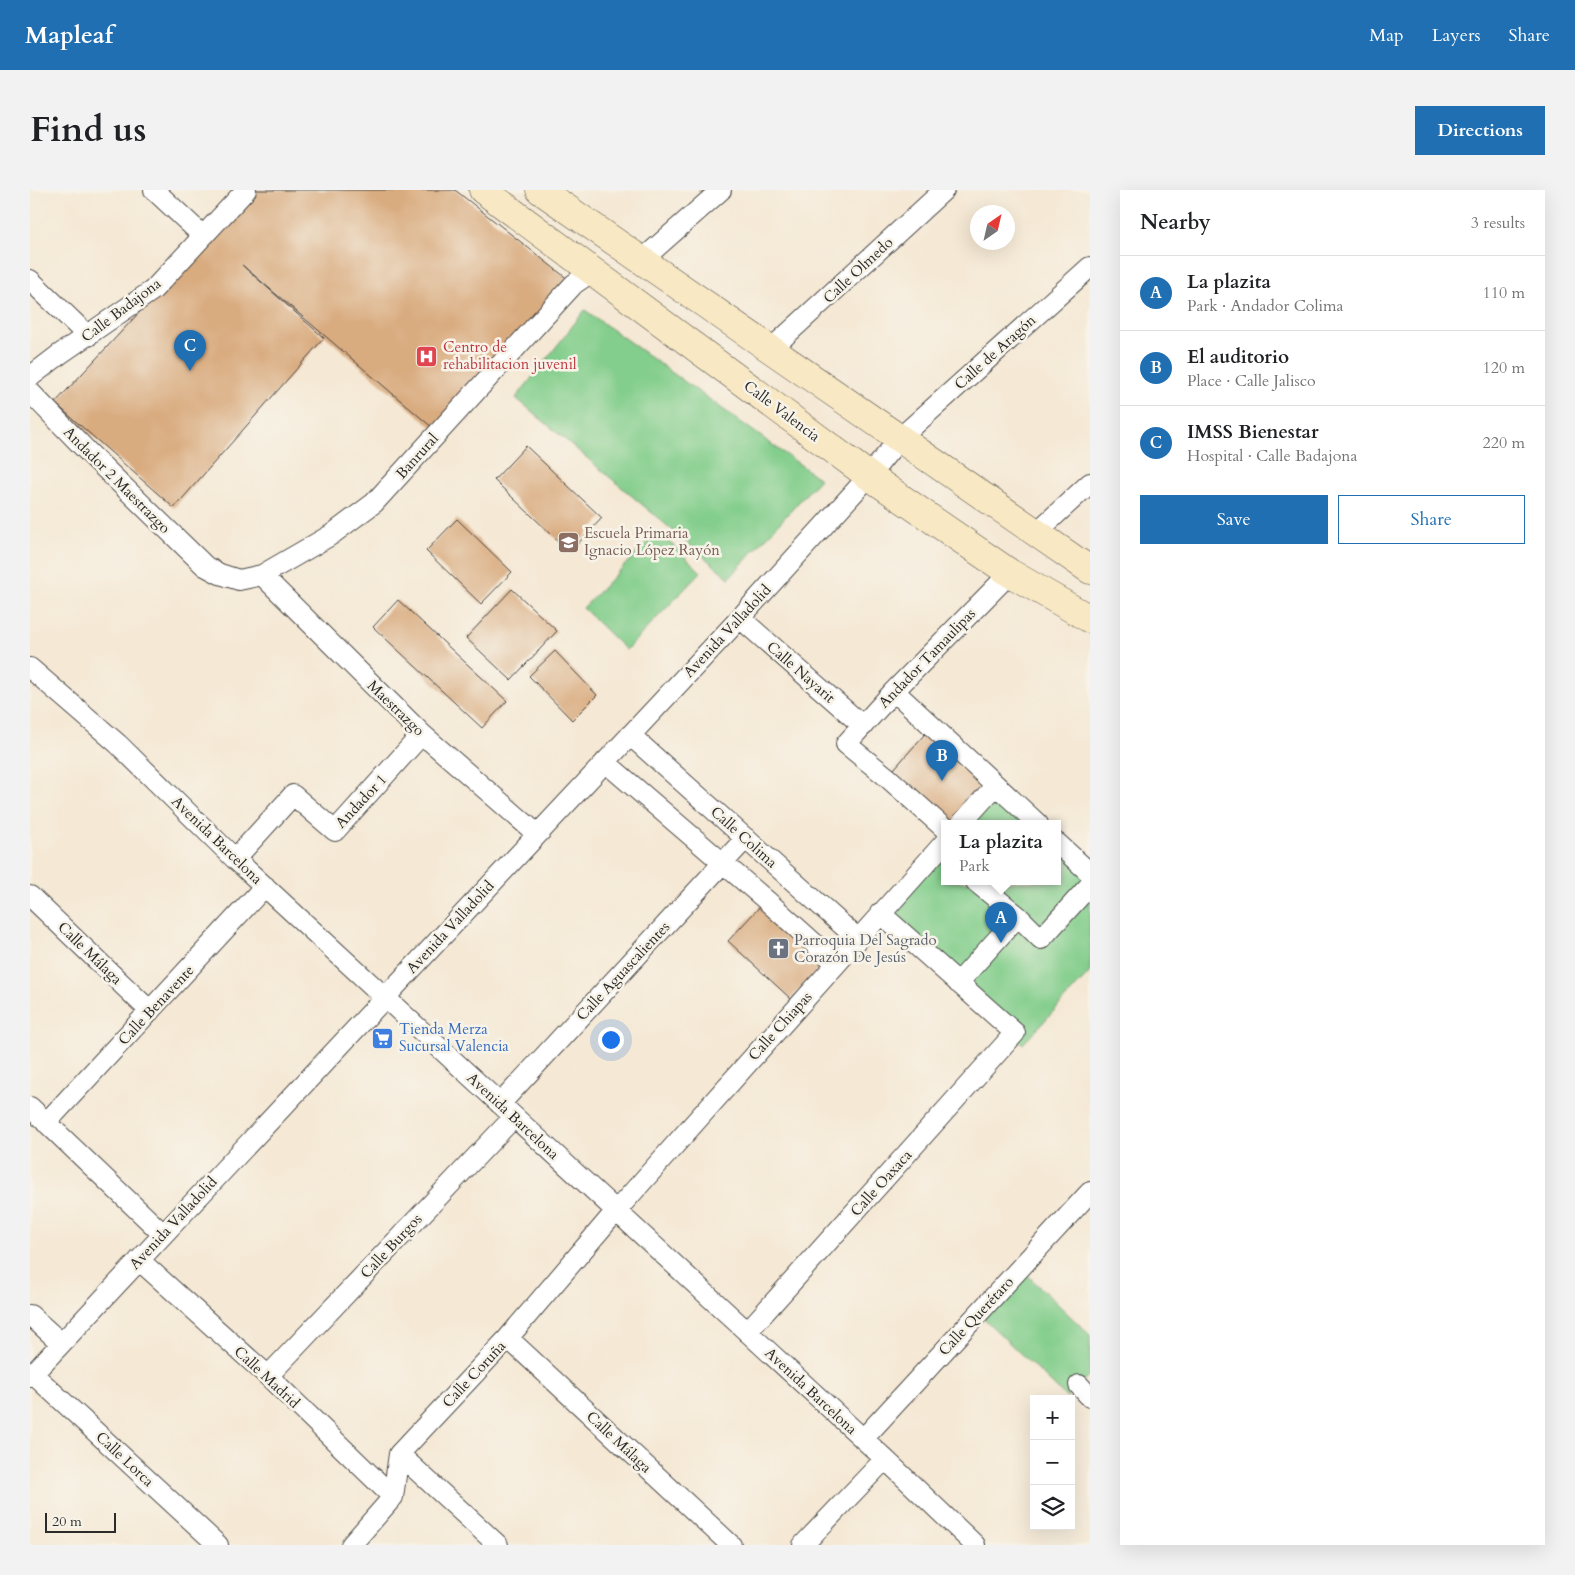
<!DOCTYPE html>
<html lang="en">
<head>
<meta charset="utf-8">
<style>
	:root { --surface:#fff; --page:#f2f2f2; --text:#202124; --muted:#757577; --line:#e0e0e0; --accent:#1f6fb2 }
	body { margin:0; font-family:Cardo,serif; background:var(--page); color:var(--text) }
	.controls { position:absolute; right:15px; bottom:15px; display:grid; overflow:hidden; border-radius:0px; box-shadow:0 5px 20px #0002 }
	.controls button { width:45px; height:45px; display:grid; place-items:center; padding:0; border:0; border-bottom:1px solid var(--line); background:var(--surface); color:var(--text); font:25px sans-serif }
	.compass { position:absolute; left:940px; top:15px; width:45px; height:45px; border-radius:50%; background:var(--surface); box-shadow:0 5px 20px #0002; rotate:34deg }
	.scale { position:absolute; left:15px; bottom:12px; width:71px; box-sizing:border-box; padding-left:5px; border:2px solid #2b2b2b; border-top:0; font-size:14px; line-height:18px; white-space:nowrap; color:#2b2b2b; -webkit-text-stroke:4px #f7f3e8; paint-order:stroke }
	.you { position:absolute; left:580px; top:849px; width:18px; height:18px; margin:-12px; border:4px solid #fff; border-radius:50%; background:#1a73e8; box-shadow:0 0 0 8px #1a73e833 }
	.badge { display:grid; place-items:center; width:32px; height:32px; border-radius:50%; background:var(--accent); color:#fff; font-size:16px; font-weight:700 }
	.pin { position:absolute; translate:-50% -41px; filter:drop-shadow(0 1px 2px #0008) }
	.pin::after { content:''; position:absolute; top:26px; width:18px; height:15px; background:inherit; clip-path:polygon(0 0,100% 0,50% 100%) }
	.popup { position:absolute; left:911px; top:630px; width:120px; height:65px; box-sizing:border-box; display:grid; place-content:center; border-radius:0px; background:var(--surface); filter:drop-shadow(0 1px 4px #0005); font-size:16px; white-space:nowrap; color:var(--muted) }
	.popup b { font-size:19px; color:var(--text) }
	.popup::after { content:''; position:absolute; left:50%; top:100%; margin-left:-10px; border:10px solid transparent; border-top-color:var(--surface) }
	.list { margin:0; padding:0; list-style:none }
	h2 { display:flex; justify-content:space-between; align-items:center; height:65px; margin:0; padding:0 20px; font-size:21px }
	h2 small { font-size:16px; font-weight:400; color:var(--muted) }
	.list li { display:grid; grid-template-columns:32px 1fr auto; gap:15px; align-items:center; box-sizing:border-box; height:75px; padding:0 20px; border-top:1px solid var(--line) }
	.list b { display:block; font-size:19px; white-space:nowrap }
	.list p { margin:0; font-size:16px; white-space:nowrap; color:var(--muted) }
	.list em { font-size:16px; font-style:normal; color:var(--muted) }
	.actions { display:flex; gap:10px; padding:15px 20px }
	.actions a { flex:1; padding:11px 0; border:1px solid var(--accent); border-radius:0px; text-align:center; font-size:18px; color:var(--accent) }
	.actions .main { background:var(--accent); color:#fff }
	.icon { flex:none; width:28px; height:28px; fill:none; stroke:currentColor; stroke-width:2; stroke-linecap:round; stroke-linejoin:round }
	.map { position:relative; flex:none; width:1060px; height:1355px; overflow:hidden; border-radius:0px }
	header { display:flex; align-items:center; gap:30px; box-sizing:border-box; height:70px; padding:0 25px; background:var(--accent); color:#fff }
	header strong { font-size:24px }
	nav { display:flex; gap:28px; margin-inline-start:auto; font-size:18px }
	.intro { display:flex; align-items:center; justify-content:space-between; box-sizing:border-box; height:120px; padding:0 30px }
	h1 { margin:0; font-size:35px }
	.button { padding:12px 22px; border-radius:0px; background:var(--accent); color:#fff; font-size:18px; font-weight:700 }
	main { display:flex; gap:30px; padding:0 30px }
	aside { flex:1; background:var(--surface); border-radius:0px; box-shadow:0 5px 20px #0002 }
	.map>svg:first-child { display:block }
	.green { fill:#83ce8c; stroke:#577c5c }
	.building { fill:#d9ac80 }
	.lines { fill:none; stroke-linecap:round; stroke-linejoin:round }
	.street-casing { stroke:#494744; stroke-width:22 }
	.secondary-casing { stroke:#494744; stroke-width:29 }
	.street { stroke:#fff; stroke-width:20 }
	.secondary { stroke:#f8e8c3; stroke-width:28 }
	.labels { text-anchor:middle; stroke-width:5; stroke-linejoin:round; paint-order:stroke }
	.street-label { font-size:15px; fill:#2b2b2b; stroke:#f7f3e8 }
	.health-label { font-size:15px; fill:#be3a42; stroke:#f7f3e8; text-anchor:start }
	.education-label { font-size:15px; fill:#785e54; stroke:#f7f3e8; text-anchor:start }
	.worship-label { font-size:15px; fill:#5b616d; stroke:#f7f3e8; text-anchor:start }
	.shop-label { font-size:15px; fill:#366cbe; stroke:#f7f3e8; text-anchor:start }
</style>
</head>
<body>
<header>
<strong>Mapleaf</strong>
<nav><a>Map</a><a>Layers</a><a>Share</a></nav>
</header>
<div class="intro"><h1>Find us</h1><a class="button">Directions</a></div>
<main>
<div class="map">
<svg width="1060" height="1355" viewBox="0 0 1060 1355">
	<rect width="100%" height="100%" fill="#f7f3e8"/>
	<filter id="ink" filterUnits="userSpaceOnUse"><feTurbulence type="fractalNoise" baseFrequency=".02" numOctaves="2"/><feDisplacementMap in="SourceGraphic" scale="10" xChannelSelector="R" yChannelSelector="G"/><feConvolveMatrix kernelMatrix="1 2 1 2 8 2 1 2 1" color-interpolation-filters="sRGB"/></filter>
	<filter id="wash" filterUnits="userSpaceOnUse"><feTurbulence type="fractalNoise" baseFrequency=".0096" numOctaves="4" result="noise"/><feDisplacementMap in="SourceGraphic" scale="20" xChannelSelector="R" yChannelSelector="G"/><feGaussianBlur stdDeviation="1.12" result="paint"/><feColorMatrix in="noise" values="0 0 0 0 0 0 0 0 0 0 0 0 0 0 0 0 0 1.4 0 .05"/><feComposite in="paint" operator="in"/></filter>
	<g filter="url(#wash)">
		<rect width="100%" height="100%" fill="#f5e8d4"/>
		<path class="green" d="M555,120l235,169 -91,99 -213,-180z
			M628,341l43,41 -75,78 -43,-42z
			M966,595l42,39h-77z
			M915,652v40h112v-40l33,31v99l-67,72 -143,-131z
			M990,1078l70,67v39l-23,24 -89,-85z"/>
		<g id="blocks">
			<path class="building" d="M223,0h202l119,94 -140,145 -192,-164 82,73 -150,170 -119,-105z
				M496,256l76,72 -32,34 -76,-72z
				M427,329l55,53 -31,32 -55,-53z
				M482,399l45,42 -46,49 -45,-42z
				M368,410l109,101 -25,27 -109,-101z
				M525,461l42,44 -25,25 -43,-44z
				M901,537l65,58 -35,39h-16l-58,-47z
				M736,710l63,57 -38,42 -63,-58z"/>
		</g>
	</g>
	<g filter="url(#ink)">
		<use href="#blocks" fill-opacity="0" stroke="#494744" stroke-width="1"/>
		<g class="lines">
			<defs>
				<path id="street" d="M124,0l49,46
					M612,70l79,-70
					M0,90l58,56
					M741,159l173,-159
					M0,187l30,-23 93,-64 93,-100
					M0,202l59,61 116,113 15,8 19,6 23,-5 69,-40 43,-32 200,-219 19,-13
					M1006,343l54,-50
					M232,385l160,159 115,100
					M710,428l123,108
					M0,478l88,76 117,115 650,600 90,86
					M864,501l144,133
					M600,545l228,204
					M575,572l161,138 70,63
					M931,634l35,-39
					M915,639l-58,-52 -41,-33 48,-53 116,-118
					M1027,653l33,30
					M205,669l58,-64 42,36 87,-97
					M946,692l42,34
					M0,706l120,115
					M928,793l60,-67 23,23 49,-54
					M470,914l246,-266
					M0,917l133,127
					M16,933l219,-237
					M109,1070l129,116 125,121
					M0,1125l31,28
					M717,1142l268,-299 -135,-120
					M478,1148l223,207
					M3,1184l185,171
					M238,1186l246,-259
					M0,1187l710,-759 129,-142 31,-38 190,-171
					M1049,1195l11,12
					M833,1249l227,-247
					M369,1264l99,91
					M321,1355l42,-48 6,-43 109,-116 108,-127 329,-369
					M773,1355l82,-86"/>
				<path id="secondary" d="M453,0l386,286 141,97 80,46
					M510,0l550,380"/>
			</defs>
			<use href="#street" class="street-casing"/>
			<use href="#secondary" class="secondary-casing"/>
			<use href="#street" class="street"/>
			<use href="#secondary" class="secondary"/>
		</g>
	</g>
	<defs>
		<symbol id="hospital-square" viewBox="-11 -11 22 22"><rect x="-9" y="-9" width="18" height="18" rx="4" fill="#e0444e" stroke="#f7f3e8"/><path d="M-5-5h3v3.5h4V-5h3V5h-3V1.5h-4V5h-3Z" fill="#fff"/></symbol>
		<symbol id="school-square" viewBox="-11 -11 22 22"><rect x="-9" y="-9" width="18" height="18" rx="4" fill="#8d6e63" stroke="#f7f3e8"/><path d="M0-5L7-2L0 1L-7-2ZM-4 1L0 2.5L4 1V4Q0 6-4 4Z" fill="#fff"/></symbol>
		<symbol id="church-square" viewBox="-11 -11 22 22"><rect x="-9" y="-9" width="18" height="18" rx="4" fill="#6b7280" stroke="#f7f3e8"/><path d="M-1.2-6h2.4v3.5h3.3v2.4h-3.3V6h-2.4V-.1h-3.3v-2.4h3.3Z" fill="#fff"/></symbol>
		<symbol id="supermarket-square" viewBox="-11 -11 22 22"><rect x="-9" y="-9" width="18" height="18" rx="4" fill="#3f7fe0" stroke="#f7f3e8"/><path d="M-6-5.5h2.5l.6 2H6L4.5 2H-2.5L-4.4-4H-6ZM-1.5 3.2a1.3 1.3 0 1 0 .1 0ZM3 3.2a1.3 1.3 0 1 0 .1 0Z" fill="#fff"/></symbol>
	</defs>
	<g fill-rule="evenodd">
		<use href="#hospital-square" x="384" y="154" width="25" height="25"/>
		<use href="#school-square" x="526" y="340" width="25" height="25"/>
		<use href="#church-square" x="736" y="746" width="25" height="25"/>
		<use href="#supermarket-square" x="340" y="836" width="25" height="25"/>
	</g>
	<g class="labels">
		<g class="street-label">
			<text transform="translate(828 80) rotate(-43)" y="5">Calle Olmedo</text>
			<text transform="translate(91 120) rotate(-37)" y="5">Calle Badajona</text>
			<text transform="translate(965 162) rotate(-42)" y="5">Calle de Aragón</text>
			<text transform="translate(752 221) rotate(37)" y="5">Calle Valencia</text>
			<text transform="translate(387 266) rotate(-48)" y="5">Banrural</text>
			<text transform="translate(87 290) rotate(45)" y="5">Andador 2 Maestrazgo</text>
			<text transform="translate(697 441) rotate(-47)" y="5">Avenida Valladolid</text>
			<text transform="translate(897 468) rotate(-46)" y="5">Andador Tamaulipas</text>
			<text transform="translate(771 482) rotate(41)" y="5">Calle Nayarit</text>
			<text transform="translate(366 518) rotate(44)" y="5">Maestrazgo</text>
			<text transform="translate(331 611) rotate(-47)" y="5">Andador 1</text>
			<text transform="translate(714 647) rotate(42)" y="5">Calle Colima</text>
			<text transform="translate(187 650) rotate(44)" y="5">Avenida Barcelona</text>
			<text transform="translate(420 737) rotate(-47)" y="5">Avenida Valladolid</text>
			<text transform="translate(60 763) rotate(44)" y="5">Calle Málaga</text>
			<text transform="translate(593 781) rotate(-47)" y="5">Calle Aguascalientes</text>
			<text transform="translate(126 815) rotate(-47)" y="5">Calle Benavente</text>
			<text transform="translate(750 836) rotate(-48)" y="5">Calle Chiapas</text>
			<text transform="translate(483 926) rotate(43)" y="5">Avenida Barcelona</text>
			<text transform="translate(851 993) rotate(-48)" y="5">Calle Oaxaca</text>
			<text transform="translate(143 1033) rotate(-47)" y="5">Avenida Valladolid</text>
			<text transform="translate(361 1056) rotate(-47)" y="5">Calle Burgos</text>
			<text transform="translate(946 1126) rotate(-47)" y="5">Calle Querétaro</text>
			<text transform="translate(444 1184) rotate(-47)" y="5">Calle Coruña</text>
			<text transform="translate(237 1187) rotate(43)" y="5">Calle Madrid</text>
			<text transform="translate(781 1201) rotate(43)" y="5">Avenida Barcelona</text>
			<text transform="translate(589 1252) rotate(43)" y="5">Calle Málaga</text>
			<text transform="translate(95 1269) rotate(43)" y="5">Calle Lorca</text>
		</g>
		<g class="health-label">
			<text x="413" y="162">Centro de<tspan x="413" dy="17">rehabilitacion juvenil</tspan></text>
		</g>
		<g class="education-label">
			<text x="554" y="348">Escuela Primaria<tspan x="554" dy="17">Ignacio López Rayón</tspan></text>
		</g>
		<g class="worship-label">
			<text x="764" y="755">Parroquia Del Sagrado<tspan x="764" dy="17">Corazón De Jesús</tspan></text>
		</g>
		<g class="shop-label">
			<text x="369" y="844">Tienda Merza<tspan x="369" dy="17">Sucursal Valencia</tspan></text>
		</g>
	</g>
</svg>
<div class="controls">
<button>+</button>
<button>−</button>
<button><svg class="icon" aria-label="layers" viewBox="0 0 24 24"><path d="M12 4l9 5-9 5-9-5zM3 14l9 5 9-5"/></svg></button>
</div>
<svg class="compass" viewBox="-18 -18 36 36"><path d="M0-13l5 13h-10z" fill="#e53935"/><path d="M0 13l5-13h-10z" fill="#757577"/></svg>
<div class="scale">20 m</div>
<div class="you"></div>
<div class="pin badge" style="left:971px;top:753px">A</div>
<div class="popup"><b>La plazita</b>Park</div>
<div class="pin badge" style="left:912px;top:591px">B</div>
<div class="pin badge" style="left:160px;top:181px">C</div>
</div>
<aside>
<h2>Nearby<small>3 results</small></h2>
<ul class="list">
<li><span class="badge">A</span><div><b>La plazita</b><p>Park · Andador Colima</p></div><em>110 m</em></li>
<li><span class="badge">B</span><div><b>El auditorio</b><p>Place · Calle Jalisco</p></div><em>120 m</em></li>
<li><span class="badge">C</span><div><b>IMSS Bienestar</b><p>Hospital · Calle Badajona</p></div><em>220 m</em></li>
</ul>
<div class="actions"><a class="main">Save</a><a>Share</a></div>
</aside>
</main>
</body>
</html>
